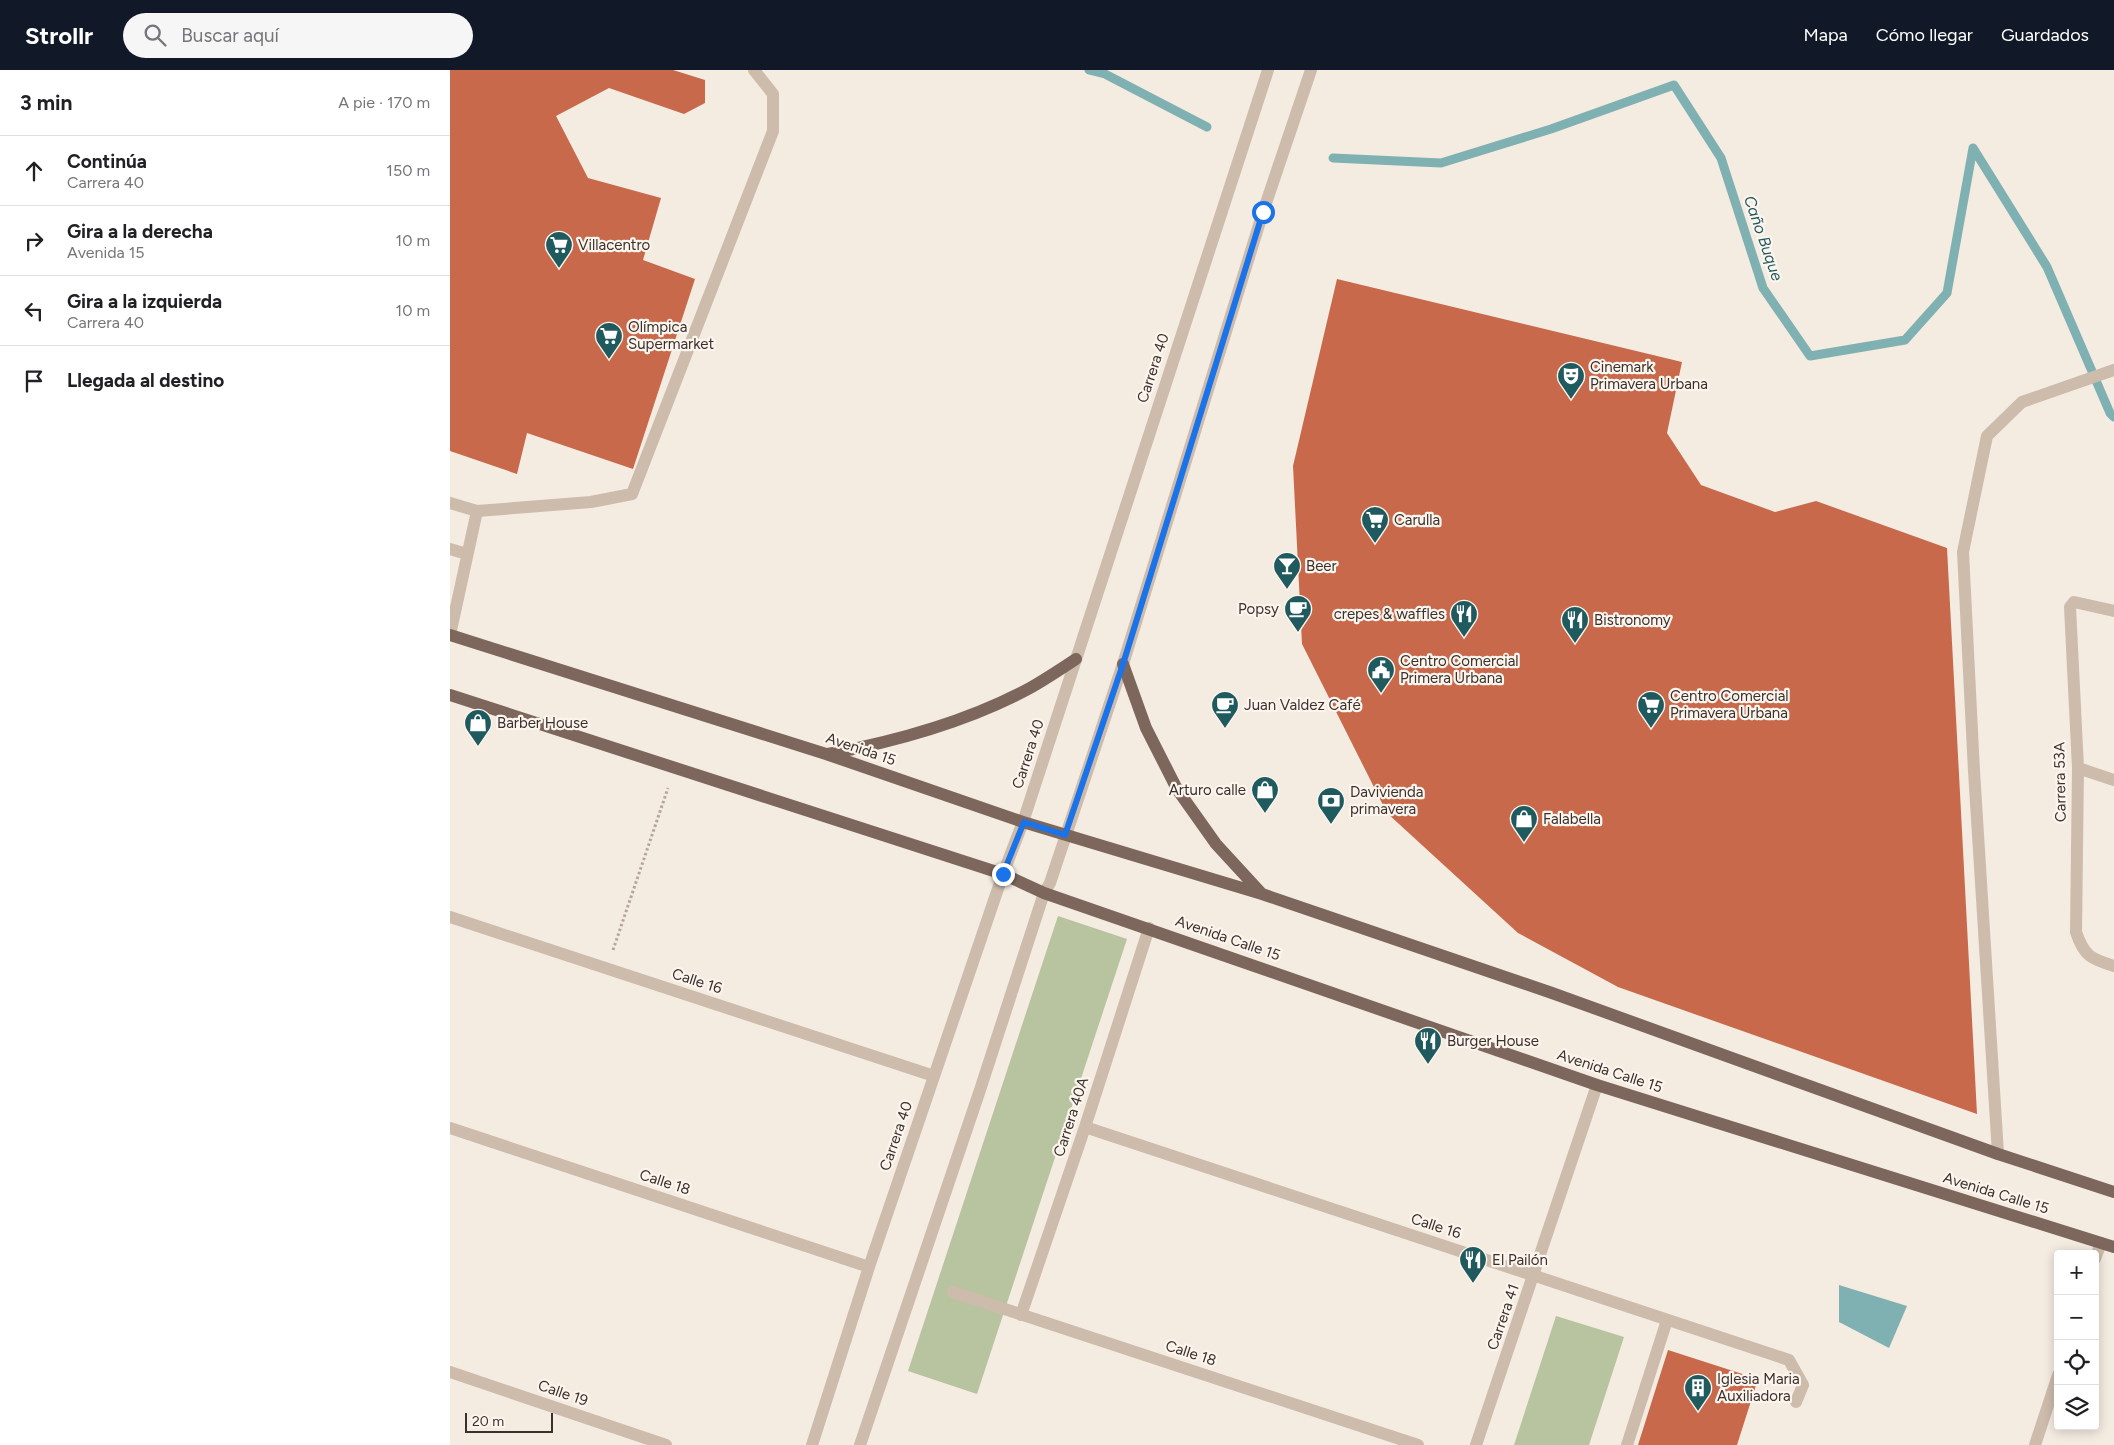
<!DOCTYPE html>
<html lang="es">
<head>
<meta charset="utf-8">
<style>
	:root { --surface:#fff; --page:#f6f6f6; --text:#202124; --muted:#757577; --line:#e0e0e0; --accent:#111827 }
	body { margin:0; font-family:Figtree,sans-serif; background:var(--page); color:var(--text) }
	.controls { position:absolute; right:15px; bottom:15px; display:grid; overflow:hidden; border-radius:5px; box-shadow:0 2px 12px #0003 }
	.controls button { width:45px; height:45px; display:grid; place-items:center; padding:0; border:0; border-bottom:1px solid var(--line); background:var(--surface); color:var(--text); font:25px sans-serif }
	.scale { position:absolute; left:15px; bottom:12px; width:88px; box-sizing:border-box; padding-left:5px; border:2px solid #3b302b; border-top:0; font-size:14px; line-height:18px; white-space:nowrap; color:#3b302b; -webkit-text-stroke:4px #fbf5ee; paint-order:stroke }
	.stop { position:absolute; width:15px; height:15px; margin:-11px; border:4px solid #1a73e8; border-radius:50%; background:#fff }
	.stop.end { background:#1a73e8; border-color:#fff; box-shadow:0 1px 5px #0008 }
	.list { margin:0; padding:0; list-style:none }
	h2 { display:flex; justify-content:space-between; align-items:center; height:65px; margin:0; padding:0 20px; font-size:21px }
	h2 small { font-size:16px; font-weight:400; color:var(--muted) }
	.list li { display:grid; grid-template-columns:32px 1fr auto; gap:15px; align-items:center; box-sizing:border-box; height:70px; padding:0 20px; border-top:1px solid var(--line) }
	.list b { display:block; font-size:19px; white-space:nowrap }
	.list p { margin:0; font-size:16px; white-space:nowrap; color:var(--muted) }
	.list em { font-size:16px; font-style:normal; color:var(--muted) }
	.icon { flex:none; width:28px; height:28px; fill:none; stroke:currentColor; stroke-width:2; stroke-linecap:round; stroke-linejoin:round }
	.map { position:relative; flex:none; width:1664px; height:1375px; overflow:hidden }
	header { display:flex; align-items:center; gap:30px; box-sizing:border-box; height:70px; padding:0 25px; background:var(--accent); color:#fff }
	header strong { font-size:24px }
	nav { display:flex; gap:28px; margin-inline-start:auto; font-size:18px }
	.search { width:350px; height:45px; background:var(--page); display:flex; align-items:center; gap:12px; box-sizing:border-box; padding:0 18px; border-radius:28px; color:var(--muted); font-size:19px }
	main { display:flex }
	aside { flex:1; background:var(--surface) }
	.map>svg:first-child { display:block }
	.green { fill:#b8c4a0 }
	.water { fill:#7fb0b2 }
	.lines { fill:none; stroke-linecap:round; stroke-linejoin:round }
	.stream { stroke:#7fb0b2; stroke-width:9 }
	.building { fill:#c8694b }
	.path { stroke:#b9a596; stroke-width:3; stroke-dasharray:2.5 2.5; stroke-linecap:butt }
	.minor { stroke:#cdbbac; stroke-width:12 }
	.major { stroke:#7d675c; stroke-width:12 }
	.route { stroke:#1a73e8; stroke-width:6 }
	.labels { text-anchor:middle; stroke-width:4.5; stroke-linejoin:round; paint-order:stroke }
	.poi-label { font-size:15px; fill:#3b302b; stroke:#fbf5ee; text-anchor:start }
	.street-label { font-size:15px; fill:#3b302b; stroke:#fbf5ee }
	.water-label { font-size:16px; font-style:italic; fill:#1f5a5e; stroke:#fbf5ee }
</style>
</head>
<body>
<header>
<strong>Strollr</strong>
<div class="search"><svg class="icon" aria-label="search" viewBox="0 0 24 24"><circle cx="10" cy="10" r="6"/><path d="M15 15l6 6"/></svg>Buscar aquí</div>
<nav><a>Mapa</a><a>Cómo llegar</a><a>Guardados</a></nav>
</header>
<main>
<aside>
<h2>3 min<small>A pie · 170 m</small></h2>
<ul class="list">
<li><svg class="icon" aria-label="ahead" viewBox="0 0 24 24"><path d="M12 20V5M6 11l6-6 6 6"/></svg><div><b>Continúa</b><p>Carrera 40</p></div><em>150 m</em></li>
<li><svg class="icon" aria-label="right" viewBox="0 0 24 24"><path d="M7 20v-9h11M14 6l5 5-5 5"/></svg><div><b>Gira a la derecha</b><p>Avenida 15</p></div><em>10 m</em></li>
<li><svg class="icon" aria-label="left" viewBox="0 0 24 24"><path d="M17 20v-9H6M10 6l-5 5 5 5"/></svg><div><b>Gira a la izquierda</b><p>Carrera 40</p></div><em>10 m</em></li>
<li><svg class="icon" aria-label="arrive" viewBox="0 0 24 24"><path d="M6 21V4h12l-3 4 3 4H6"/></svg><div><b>Llegada al destino</b></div></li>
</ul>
</aside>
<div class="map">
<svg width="1664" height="1375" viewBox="0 0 1664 1375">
	<rect width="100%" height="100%" fill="#f4ebe1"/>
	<path class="green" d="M608,846l69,23 -150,455 -69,-23z
		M1106,1246l68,21 -35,108h-75z"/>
	<path class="water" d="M1389,1215l68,21 -18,42 -50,-26z"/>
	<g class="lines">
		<path class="stream" d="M639,0l16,4 102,53
			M883,88l108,5 110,-34 123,-44 47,73 42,130 47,68 95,-16 42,-47 26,-145 74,119 63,146 4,4"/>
	</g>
	<path class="building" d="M0,0h223l32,10v23l-21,11 -75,-26 -53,28 32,62 73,20 -18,62 52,19 -62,190 -106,-36 -10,41 -67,-23z
		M887,209l345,83 -15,71 34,52 74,27 41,-11 131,47 30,566 -359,-127 -100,-54 -131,-120 -85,-169 -9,-178z
		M1218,1280l90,29 -21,66h-99z"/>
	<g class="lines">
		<path class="path" d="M163,880l55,-162"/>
		<path class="minor" d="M0,433l27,8
			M0,479l17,5
			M1664,541l-40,-9 -4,5 8,161 -2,164c8,24 15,27 38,34
			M0,565l27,-124 114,-9 41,-8 141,-363v-37l-19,-24
			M1628,698l36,12
			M0,847l484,159
			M635,1057l704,233 14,25 -7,17
			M0,1058l419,139
			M1548,1084l-24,-383 -11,-219 24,-116 35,-34 92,-32
			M1645,1189l6,-16
			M503,1222l465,153
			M571,1245l64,-188 64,-199
			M0,1302l216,73
			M362,1375l57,-178 134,-393 20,-52 245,-752
			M410,1375l120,-355 64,-197 6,-10 73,-219 140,-452 48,-142
			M1026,1375l121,-360
			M1177,1375l40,-125
			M1585,1375l23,-70"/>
		<path class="major" d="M0,565l376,119 197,68 239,72 290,99 446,161 116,38
			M673,594l23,64 31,61 39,55 46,50
			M0,625l553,179 41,19 553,192 517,162
			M378,684c70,-13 139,-32 202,-66 16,-9 31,-19 46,-29"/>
	</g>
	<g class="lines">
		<path class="route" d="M553,804l21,-52 41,13 58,-171 140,-452"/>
	</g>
	<defs>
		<symbol id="supermarket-pin" viewBox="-11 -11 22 30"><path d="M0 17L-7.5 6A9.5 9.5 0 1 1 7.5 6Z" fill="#1f5a5e" stroke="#fbf5ee"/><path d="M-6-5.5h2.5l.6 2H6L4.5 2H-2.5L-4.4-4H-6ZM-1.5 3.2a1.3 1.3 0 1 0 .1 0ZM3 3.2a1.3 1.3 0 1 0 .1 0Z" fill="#fff"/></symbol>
		<symbol id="theatre-pin" viewBox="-11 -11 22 30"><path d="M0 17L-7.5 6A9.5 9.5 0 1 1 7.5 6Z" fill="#1f5a5e" stroke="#fbf5ee"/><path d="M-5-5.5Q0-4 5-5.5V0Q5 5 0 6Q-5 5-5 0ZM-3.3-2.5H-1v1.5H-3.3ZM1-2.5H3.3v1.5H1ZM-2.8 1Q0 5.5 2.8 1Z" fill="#fff"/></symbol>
		<symbol id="bar-pin" viewBox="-11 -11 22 30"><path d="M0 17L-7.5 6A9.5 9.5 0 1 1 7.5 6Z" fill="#1f5a5e" stroke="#fbf5ee"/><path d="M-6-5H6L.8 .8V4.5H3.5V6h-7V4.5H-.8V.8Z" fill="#fff"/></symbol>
		<symbol id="cafe-pin" viewBox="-11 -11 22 30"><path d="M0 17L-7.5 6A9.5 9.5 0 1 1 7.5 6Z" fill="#1f5a5e" stroke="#fbf5ee"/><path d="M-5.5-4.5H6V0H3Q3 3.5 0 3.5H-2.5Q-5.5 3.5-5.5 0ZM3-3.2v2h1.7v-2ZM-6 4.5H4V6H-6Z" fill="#fff"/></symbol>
		<symbol id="restaurant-pin" viewBox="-11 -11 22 30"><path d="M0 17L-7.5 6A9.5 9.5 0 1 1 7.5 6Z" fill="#1f5a5e" stroke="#fbf5ee"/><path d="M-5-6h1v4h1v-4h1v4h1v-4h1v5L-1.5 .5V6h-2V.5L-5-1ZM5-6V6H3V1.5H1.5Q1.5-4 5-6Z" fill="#fff"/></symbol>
		<symbol id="civic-pin" viewBox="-11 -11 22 30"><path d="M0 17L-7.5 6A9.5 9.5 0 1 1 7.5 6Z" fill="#1f5a5e" stroke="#fbf5ee"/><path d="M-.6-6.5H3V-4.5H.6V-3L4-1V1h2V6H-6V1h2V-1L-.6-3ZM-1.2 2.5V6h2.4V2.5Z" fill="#fff"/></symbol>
		<symbol id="shop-pin" viewBox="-11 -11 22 30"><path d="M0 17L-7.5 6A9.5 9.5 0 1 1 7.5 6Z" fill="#1f5a5e" stroke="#fbf5ee"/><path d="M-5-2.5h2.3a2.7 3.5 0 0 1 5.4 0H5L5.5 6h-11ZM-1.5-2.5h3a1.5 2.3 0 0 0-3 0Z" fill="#fff"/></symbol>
		<symbol id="bank-pin" viewBox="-11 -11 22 30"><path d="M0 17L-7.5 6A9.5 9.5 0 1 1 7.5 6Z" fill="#1f5a5e" stroke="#fbf5ee"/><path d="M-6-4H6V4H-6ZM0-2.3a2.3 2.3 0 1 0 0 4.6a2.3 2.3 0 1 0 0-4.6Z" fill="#fff"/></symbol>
		<symbol id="building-pin" viewBox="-11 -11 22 30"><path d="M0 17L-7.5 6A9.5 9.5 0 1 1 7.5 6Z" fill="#1f5a5e" stroke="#fbf5ee"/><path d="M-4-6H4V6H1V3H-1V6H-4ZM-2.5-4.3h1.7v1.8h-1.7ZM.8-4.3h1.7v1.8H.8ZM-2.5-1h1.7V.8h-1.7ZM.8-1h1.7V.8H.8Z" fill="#fff"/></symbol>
	</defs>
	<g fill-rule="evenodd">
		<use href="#supermarket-pin" x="93" y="159" width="32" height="43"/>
		<use href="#supermarket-pin" x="143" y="250" width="32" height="43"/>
		<use href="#theatre-pin" x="1105" y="290" width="32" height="43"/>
		<use href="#supermarket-pin" x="909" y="434" width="32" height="43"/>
		<use href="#bar-pin" x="821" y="480" width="32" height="43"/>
		<use href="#cafe-pin" x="832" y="523" width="32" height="43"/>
		<use href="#restaurant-pin" x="998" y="528" width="32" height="43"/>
		<use href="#restaurant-pin" x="1109" y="534" width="32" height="43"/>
		<use href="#civic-pin" x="915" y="584" width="32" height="43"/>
		<use href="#cafe-pin" x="759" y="619" width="32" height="43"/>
		<use href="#supermarket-pin" x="1185" y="619" width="32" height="43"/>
		<use href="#shop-pin" x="12" y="637" width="32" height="43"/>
		<use href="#shop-pin" x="799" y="704" width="32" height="43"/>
		<use href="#bank-pin" x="865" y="715" width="32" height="43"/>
		<use href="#shop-pin" x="1058" y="733" width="32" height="43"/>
		<use href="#restaurant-pin" x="962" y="955" width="32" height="43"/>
		<use href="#restaurant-pin" x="1007" y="1174" width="32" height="43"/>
		<use href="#building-pin" x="1232" y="1302" width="32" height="43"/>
	</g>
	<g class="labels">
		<g class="poi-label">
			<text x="128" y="180">Villacentro</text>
			<text x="178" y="262">Olímpica<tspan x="178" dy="17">Supermarket</tspan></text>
			<text x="1140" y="302">Cinemark<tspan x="1140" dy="17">Primavera Urbana</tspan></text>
			<text x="944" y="455">Carulla</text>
			<text x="856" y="501">Beer</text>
			<text x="829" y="544" text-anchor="end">Popsy</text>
			<text x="995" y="549" text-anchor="end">crepes &amp; waffles</text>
			<text x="1144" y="555">Bistronomy</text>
			<text x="950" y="596">Centro Comercial<tspan x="950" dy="17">Primera Urbana</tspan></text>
			<text x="1220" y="631">Centro Comercial<tspan x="1220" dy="17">Primavera Urbana</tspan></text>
			<text x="794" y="640">Juan Valdez Café</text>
			<text x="47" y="658">Barber House</text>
			<text x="796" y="725" text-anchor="end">Arturo calle</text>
			<text x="900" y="727">Davivienda<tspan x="900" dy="17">primavera</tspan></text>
			<text x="1093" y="754">Falabella</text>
			<text x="997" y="976">Burger House</text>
			<text x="1042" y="1195">El Pailón</text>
			<text x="1267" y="1314">Iglesia Maria<tspan x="1267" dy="17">Auxiliadora</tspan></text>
		</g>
		<g class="street-label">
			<text transform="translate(703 298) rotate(-72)" y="5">Carrera 40</text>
			<text transform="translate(411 679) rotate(19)" y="5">Avenida 15</text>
			<text transform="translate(578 684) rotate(-72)" y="5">Carrera 40</text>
			<text transform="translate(1610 712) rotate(-91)" y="5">Carrera 53A</text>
			<text transform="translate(778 868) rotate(19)" y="5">Avenida Calle 15</text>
			<text transform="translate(247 911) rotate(18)" y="5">Calle 16</text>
			<text transform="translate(1160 1001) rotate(18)" y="5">Avenida Calle 15</text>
			<text transform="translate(621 1047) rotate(-72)" y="5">Carrera 40A</text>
			<text transform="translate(446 1066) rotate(-71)" y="5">Carrera 40</text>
			<text transform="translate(215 1112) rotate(18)" y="5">Calle 18</text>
			<text transform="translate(1546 1123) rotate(17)" y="5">Avenida Calle 15</text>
			<text transform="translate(986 1156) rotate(18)" y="5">Calle 16</text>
			<text transform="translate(1053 1247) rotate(-71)" y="5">Carrera 41</text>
			<text transform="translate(741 1283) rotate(18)" y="5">Calle 18</text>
			<text transform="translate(113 1323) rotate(19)" y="5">Calle 19</text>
		</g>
		<g class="water-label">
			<text transform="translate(1314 168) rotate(71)" y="6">Caño Buque</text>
		</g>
	</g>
</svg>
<div class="controls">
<button>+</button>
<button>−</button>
<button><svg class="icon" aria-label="locate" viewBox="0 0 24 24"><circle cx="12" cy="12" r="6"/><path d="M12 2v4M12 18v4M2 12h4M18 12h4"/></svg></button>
<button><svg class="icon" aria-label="layers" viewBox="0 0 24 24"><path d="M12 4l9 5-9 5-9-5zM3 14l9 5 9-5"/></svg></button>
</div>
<div class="scale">20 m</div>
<div class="stop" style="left:813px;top:142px"></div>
<div class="stop end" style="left:553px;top:804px"></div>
</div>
</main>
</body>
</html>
